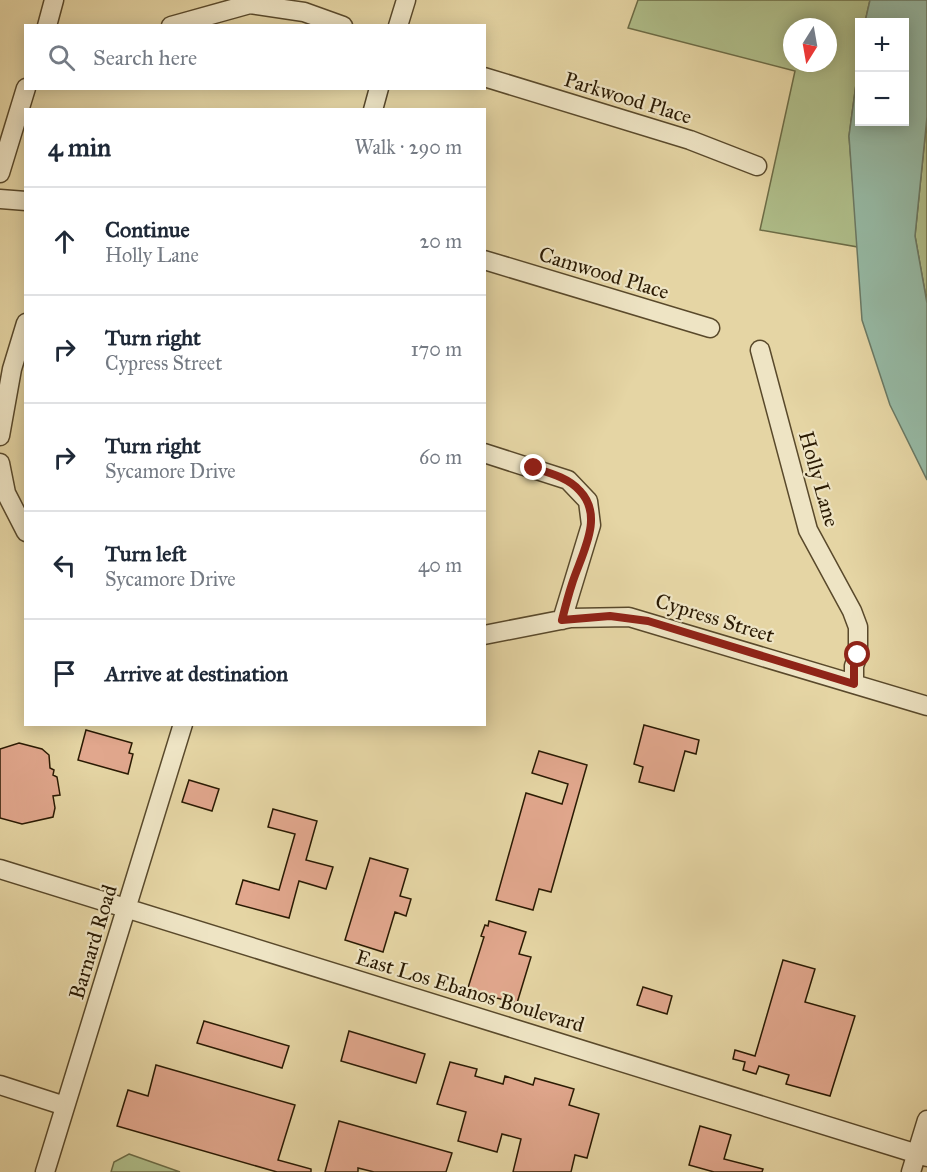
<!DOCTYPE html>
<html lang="en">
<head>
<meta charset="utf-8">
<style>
	:root { --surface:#fff; --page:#f2f2f3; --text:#1f2937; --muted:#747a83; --line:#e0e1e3 }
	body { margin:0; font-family:"IM FELL Great Primer",serif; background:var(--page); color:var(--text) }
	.controls { position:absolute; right:18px; top:18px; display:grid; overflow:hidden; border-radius:0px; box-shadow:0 3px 15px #0003 }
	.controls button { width:54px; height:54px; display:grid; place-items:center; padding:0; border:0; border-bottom:2px solid var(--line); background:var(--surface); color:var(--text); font:30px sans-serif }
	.compass { position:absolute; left:783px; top:18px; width:54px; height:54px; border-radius:50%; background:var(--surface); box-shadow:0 3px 15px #0003; rotate:191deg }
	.stop { position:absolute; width:18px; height:18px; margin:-14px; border:4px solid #8f2418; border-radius:50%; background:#fff }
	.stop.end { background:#8f2418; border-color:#fff; box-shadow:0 2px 6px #0008 }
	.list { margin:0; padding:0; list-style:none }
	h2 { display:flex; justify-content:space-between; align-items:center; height:78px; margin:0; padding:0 24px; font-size:26px }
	h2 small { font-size:20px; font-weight:400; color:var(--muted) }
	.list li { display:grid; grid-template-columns:39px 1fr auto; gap:18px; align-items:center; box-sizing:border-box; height:108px; padding:0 24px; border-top:2px solid var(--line) }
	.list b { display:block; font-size:22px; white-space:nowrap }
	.list p { margin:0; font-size:20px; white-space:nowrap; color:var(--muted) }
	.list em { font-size:20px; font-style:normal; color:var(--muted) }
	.icon { flex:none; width:33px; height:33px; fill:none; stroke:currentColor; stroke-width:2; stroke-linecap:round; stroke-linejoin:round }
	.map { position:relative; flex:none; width:927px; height:1172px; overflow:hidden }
	.search { position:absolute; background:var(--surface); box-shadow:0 3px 15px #0003; left:24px; top:24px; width:462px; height:66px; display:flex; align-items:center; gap:15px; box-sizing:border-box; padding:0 21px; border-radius:0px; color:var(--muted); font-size:22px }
	.panel { position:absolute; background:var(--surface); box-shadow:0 3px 15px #0003; left:24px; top:108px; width:462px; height:618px; border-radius:0px }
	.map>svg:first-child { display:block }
	.green { fill:#afbe8a; stroke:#6c6c46; stroke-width:1.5; fill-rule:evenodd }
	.water { fill:#96b9a4; stroke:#6b7964; stroke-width:1.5 }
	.building { fill:#e1a78d; stroke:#2a1a03; stroke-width:1.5 }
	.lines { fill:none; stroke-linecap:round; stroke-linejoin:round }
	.minor-casing { stroke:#59492b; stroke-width:21 }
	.minor { stroke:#eee4c4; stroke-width:18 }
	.route { stroke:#8f2418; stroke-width:8 }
	.labels { text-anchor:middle; stroke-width:4.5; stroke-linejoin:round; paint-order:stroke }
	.street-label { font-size:21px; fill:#2a1a03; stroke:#eee4c4 }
</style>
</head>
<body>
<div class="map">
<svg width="927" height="1172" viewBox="0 0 927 1172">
	<rect width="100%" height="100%" fill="#e5d5a4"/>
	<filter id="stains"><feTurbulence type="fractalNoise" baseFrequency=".00333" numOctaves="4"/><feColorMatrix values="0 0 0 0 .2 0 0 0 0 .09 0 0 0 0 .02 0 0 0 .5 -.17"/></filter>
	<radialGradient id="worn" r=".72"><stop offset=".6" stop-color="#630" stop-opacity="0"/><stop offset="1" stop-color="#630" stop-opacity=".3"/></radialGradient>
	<path class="green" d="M638,0h232l-5,22h-5l-1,40 -10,74 9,111 -98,-17 35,-159 -167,-43zM792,27h36v36h-36z
		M927,117v186l-12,-67z
		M129,1154l51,18h-69l3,-10z"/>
	<path class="water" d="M870,0h57v117l-12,119 12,67v177l-37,-75 -28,-85 -13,-184 10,-74 1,60h44v-100h-39z"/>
	<path class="building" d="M644,725l55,15 -3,14 -11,-3 -11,40 -35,-9 4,-15 -9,-3z
		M86,730l46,13 -3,10 4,1 -5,20 -50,-14z
		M19,743l23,6 7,6 1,13 4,2 -1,5 4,2 3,18 -7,1 2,12 -2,9 -31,7 -22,-6v-69z
		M539,751l48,14 -36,127 -12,-3 -6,21 -37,-10 30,-107 36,11 6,-20 -36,-11z
		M189,780l30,9 -7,22 -30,-9z
		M273,809l44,12 -11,39 27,7 -7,22 -27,-8 -10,37 -53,-14 7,-24 36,10 16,-56 -27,-7z
		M370,858l38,11 -8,27 11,3 -5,17 -11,-4 -12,40 -38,-12z
		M489,921l37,11 -7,22 12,3 -14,46 -50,-12 17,-54 -3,-1 4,-11 3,1z
		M783,960l32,9 -10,33 50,14 -25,80 -44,-12 3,-9 -30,-9 -3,8 -13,-4 2,-8 -12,-3 2,-9 20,6z
		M643,987l29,9 -5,18 -30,-9z
		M204,1021l85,25 -7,22 -85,-25z
		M349,1031l76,23 -9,29 -75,-22z
		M450,1062l27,7 -2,7 28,8 2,-8 28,9 2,-7 39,11 -5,16 30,9 -12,44 -12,-3 -4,17h-58l8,-33 -19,-5 -5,18 -39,-11 8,-29 -29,-8z
		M156,1065l139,40 -17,55 33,9v3h-34l-160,-46 11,-36 20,6z
		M339,1121l113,32 -6,19h-72l-16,-4v4h-33z
		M700,1126l31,9 -7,24 39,10 -1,3h-48l-25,-7z"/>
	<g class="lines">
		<defs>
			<path id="minor" d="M47,26l7,-26
				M171,26l79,-22 54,8 39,14
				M398,26l8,-26
				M484,77l206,63 67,26
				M373,110l6,-22
				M0,173l26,-85
				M0,199l26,2
				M484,260l226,68
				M760,350l48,180 44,81 6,16v28l-4,11v18
				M0,436l12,-67 14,-46
				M484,453l84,27 20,21 3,24 -29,95
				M0,463l6,30 20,39
				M484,635l87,-17 58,-1 298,89
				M0,869l927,288
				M0,1085l65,21
				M45,1172l138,-448
				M911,1172l16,-52"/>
		</defs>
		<use href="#minor" class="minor-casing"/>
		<use href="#minor" class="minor"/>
	</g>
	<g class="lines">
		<path class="route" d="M534,468c16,5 35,10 46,23 25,26 1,64 -8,93 -4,12 -7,24 -10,36l48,-4 38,5 206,63v-18l4,-11"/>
	</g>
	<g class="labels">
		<g class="street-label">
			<text transform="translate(628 98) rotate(17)" y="7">Parkwood Place</text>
			<text transform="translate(604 273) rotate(17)" y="7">Camwood Place</text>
			<text transform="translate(819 479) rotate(74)" y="7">Holly Lane</text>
			<text transform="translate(715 618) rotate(17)" y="7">Cypress Street</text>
			<text transform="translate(93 942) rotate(-73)" y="7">Barnard Road</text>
			<text transform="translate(470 991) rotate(17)" y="7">East Los Ebanos Boulevard</text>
		</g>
	</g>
	<rect width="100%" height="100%" filter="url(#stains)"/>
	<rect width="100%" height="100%" fill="url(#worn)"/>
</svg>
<div class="controls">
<button>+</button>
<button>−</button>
</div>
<svg class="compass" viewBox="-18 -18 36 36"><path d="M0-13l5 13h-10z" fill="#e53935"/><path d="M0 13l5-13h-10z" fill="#747a83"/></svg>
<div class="stop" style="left:858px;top:655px"></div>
<div class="stop end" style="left:534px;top:468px"></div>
<div class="search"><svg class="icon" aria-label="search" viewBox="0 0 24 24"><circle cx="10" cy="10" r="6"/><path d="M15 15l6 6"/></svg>Search here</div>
<section class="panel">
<h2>4 min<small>Walk · 290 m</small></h2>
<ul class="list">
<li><svg class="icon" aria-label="ahead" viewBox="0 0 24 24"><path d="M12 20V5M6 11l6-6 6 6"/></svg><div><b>Continue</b><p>Holly Lane</p></div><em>20 m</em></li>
<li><svg class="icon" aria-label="right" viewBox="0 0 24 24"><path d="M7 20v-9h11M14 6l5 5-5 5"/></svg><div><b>Turn right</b><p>Cypress Street</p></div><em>170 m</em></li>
<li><svg class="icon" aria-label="right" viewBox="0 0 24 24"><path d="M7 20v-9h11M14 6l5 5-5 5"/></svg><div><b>Turn right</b><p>Sycamore Drive</p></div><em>60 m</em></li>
<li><svg class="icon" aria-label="left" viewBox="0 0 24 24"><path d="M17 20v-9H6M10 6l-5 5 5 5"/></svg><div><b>Turn left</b><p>Sycamore Drive</p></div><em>40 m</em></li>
<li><svg class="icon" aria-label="arrive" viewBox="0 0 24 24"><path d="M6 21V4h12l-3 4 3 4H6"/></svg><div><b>Arrive at destination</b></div></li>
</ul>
</section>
</div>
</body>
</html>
